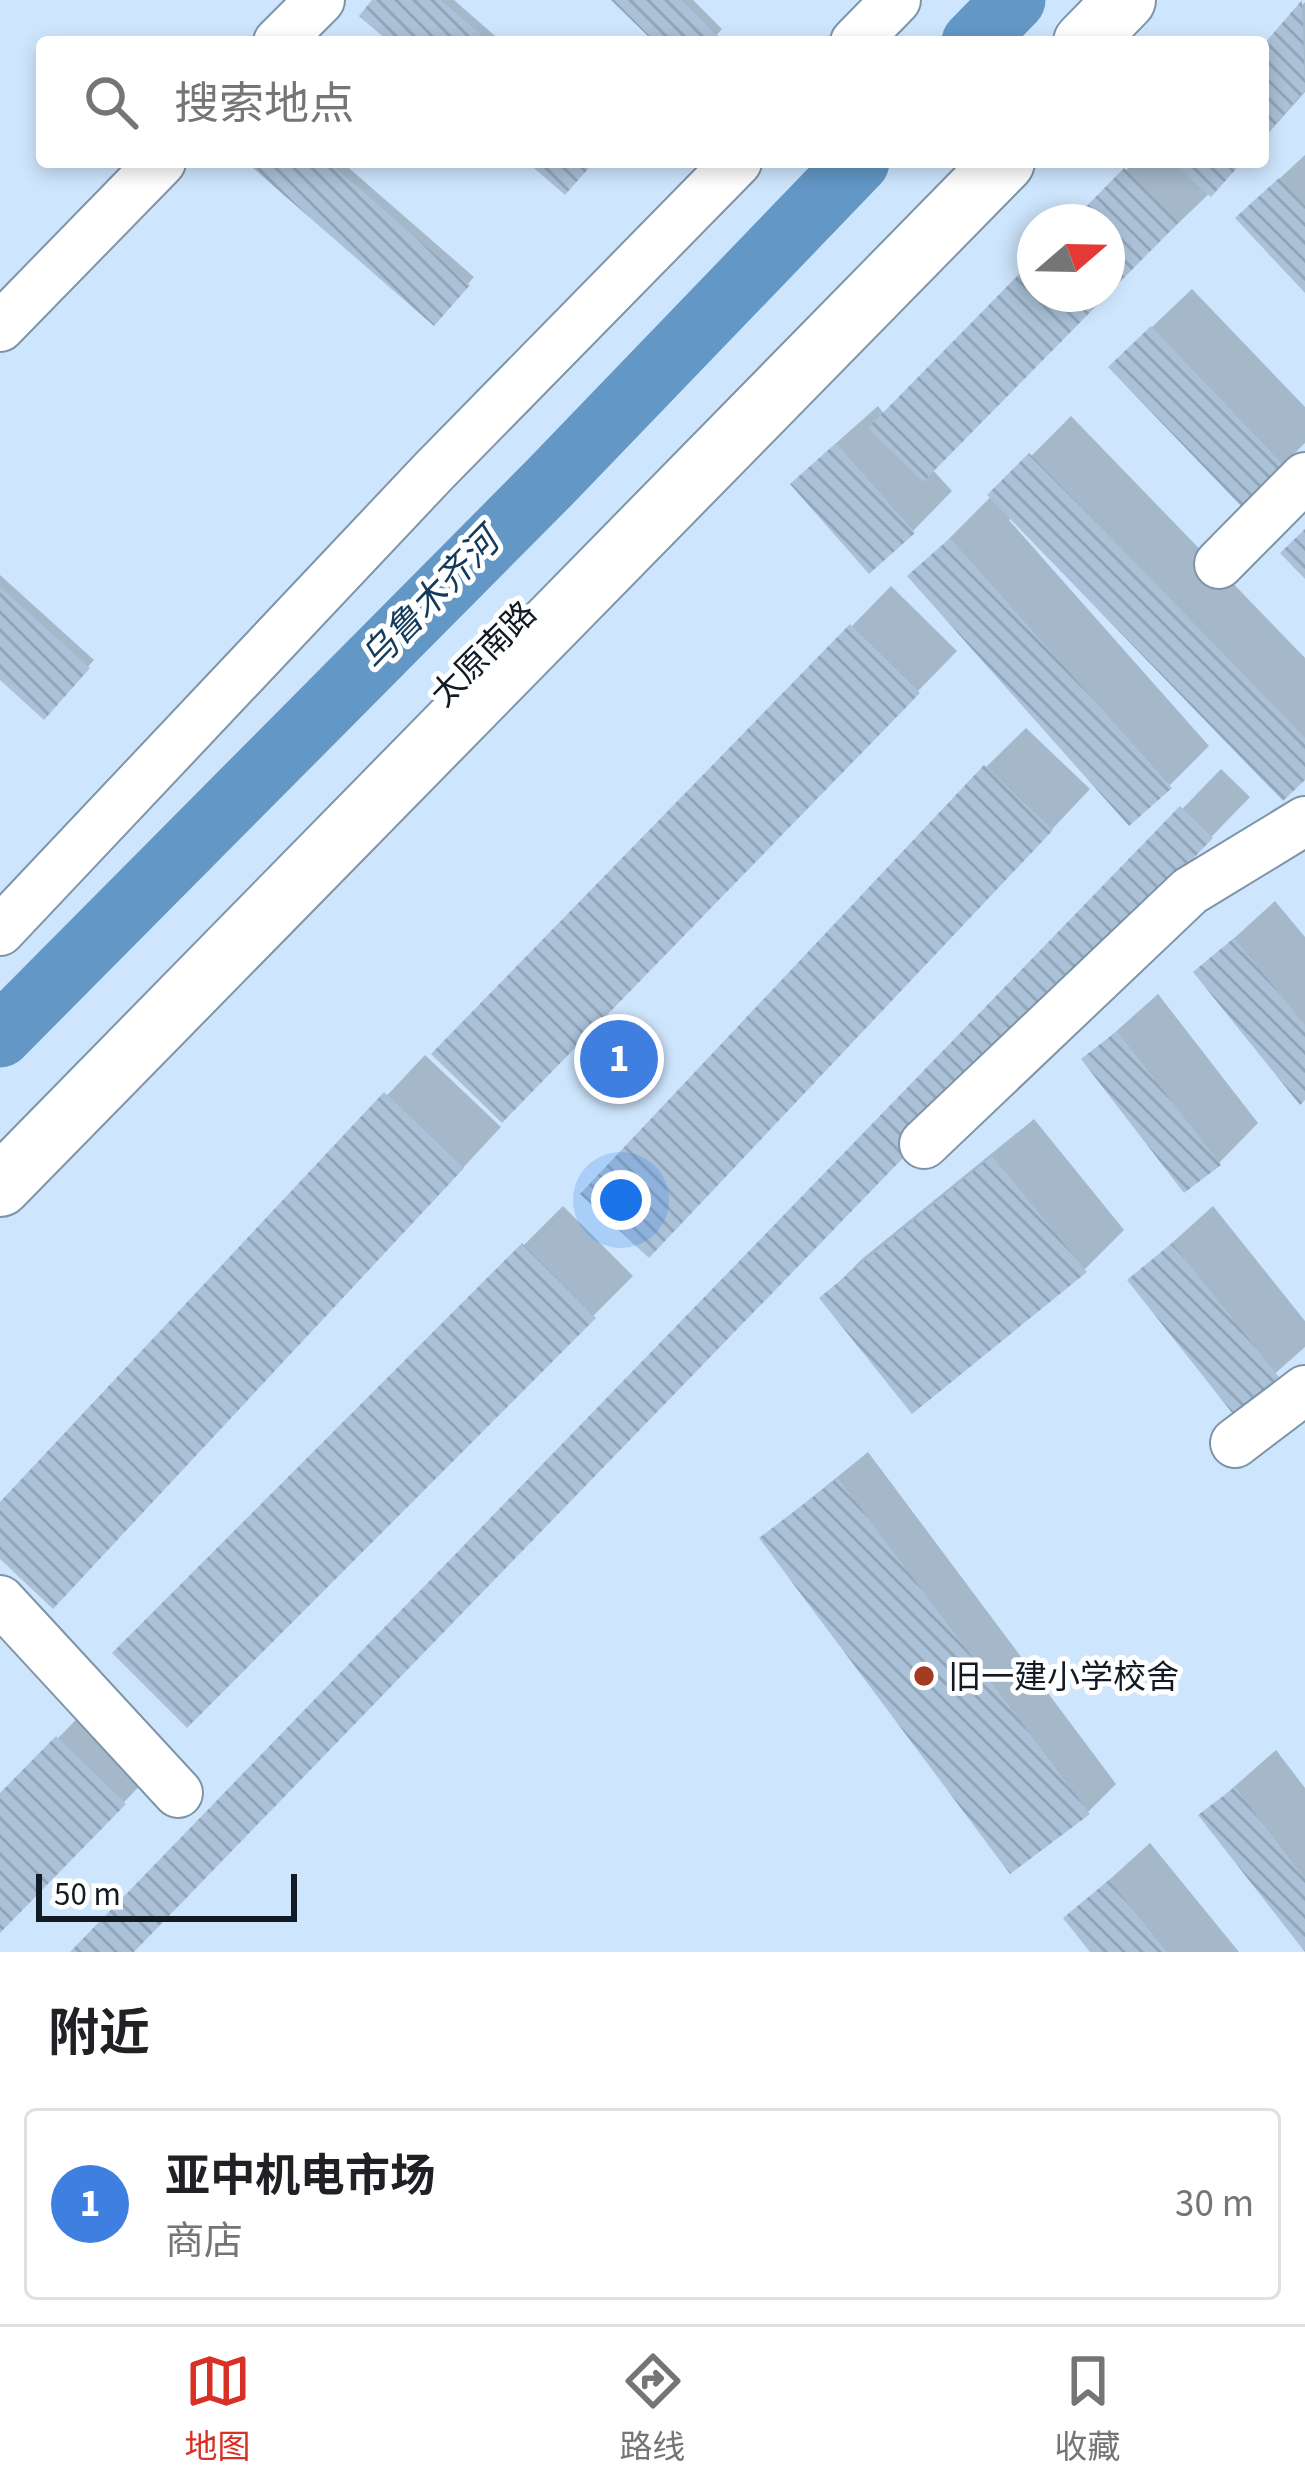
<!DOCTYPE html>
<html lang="zh">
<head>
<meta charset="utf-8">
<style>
	:root { --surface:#fff; --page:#f6f6f6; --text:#202124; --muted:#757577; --line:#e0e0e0; --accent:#d93025 }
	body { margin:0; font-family:"Source Sans 3","Noto Sans SC",sans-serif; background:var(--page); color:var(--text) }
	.compass { position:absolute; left:1017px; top:204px; width:108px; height:108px; border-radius:50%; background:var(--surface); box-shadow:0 6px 18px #0003; rotate:70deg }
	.scale { position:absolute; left:36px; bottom:30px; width:261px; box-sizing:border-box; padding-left:12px; border:6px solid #121b23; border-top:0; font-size:33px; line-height:42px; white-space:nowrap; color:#121b23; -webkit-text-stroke:9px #fff; paint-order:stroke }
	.you { position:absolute; left:621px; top:1200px; width:42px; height:42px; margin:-30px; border:9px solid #fff; border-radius:50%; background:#1a73e8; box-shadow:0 0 0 18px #1a73e833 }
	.badge { display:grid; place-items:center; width:78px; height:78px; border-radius:50%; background:var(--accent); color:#fff; font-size:39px; font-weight:700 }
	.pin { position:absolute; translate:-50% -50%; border:6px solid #fff; box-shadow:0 3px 12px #0006 }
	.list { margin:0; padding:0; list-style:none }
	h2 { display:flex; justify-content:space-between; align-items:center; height:156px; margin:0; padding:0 48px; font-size:51px }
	h2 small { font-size:39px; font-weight:400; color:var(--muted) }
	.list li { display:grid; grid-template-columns:78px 1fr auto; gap:36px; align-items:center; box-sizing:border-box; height:192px; margin:0 24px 24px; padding:0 24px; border:3px solid var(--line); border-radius:12px }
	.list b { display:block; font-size:45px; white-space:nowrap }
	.list p { margin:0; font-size:39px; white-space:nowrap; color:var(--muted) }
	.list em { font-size:39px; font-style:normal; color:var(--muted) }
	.icon { flex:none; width:66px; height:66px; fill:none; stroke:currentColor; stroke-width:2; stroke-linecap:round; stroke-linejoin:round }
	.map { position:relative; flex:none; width:1305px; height:1952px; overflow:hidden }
	.search { position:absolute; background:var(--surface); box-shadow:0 6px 18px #0003; left:36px; right:36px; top:36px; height:132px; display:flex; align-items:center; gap:30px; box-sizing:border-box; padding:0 42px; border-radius:12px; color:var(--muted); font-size:45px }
	.sheet { height:372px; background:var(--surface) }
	nav { display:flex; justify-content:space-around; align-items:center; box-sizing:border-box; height:168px; border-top:3px solid var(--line); background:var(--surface); font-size:33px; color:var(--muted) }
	nav a { display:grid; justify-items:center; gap:6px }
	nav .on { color:var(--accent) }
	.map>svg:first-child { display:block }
	.shadow { fill:#0003 }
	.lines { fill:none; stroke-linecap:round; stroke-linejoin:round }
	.river { stroke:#6397c6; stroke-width:63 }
	.building { fill:url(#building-back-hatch) }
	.minor-casing { stroke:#7d94a9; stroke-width:52 }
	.major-casing { stroke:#7d94a9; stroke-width:64 }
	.minor { stroke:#fff; stroke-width:48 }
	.major { stroke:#fff; stroke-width:60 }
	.poi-dot { fill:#a43c21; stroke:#fff; stroke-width:4.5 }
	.labels { text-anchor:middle; stroke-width:10; stroke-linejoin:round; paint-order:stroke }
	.street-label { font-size:33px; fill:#121b23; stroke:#fff }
	.poi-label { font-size:33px; fill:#121b23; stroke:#fff; text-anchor:start }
	.water-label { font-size:36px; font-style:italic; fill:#133a5b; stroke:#fff }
</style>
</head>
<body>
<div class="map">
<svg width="1305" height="1952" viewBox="0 0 1305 1952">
	<defs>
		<pattern id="building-back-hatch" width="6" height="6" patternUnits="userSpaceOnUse" patternTransform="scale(3)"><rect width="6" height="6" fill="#aac1d8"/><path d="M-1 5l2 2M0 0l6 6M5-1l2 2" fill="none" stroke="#91a5b9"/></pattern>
	</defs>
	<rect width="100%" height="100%" fill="#cee6fd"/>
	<path class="shadow" d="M376,0h78l48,42h-108z
		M615,0h78l29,29 -12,13h-52z
		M1305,2v90l-42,47v-89z
		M1305,155v134l-26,-110z
		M250,162h92l132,115 -40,45z
		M1134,162h108l-135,130v-70h-32z
		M1035,263v31h70l-173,175 20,22 -39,40 -79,-86 44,-39 7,9z
		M1192,289l113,118v36l-62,61 -92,-176z
		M1071,416l234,242v117l-293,-258 -3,3 200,226 -39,39 -258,-209z
		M0,575l94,85 -50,56 -44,-40z
		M891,586l66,65 -416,428 -106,-25z
		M1026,728l64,61 -402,426 298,-448z
		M1221,769l29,28 -1118,1155h-58z
		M1275,901l30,36v160l-108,-125z
		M1158,994l100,129 -39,40 -134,-104z
		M425,1055l76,72 -408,438 -93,-11v-47z
		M1034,1119l90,111 -39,39 -262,29 39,-39z
		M563,1206l70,70 -446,448 -70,-71z
		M1213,1206l92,115v26l-71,63 -103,-130z
		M868,1452l248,332 -28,28 -326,-274z
		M97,1698l66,64 -163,168v-132z
		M1276,1750l29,38v163l-103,-136z
		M1150,1843l89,109h-145l-27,-34z"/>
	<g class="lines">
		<path class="river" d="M973,42l41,-42
			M0,1036l550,-554 308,-320"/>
	</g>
	<path class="building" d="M372,0h69l48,42h-100l-30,-26z
		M611,0h70l38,37 -5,5h-60z
		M1302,0l3,90 -42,48v-93z
		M246,162h83l141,123 -36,41z
		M527,162h67l-29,33z
		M1171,162h71l-31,35z
		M1124,168l55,54 -256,260 -55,-54 167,-170v36h72v-72h-36z
		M1279,178l26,28v87l-70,-75z
		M1151,326l134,141 -42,41 -135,-141z
		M836,443l79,90 -46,41 -79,-90z
		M1029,453l276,285v42l-22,21 -296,-306z
		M1305,529v50l-25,-26z
		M950,538l222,250 -43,38 -222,-250z
		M0,587l90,81 -46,52 -44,-40z
		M850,624l70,69 -418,430 -71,-69z
		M984,765l69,65 -404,428 -69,-64z
		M1180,806l33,32 -1079,1114h-64z
		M1234,938l71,87v75l-5,5 -107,-133z
		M1117,1031l104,134 -37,28 -103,-134z
		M384,1092l80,76 -411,441 -53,-50v-57z
		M992,1156l95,116 -175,142 -93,-116z
		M522,1243l74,75 -409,410 -75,-75z
		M1172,1243l107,134 -46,37 -106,-134z
		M838,1478l252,336 -80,60 -251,-336z
		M56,1736l70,68 -126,129v-140z
		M1235,1787l70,92v73l-107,-137z
		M1109,1880l58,72h-77l-27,-34z"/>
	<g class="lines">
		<defs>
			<path id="minor" d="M278,42l42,-42
				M855,42l41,-42
				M0,327l161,-165
				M1219,564l86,-87
				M0,931l433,-459 304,-310
				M924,1144l266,-253 115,-70
				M1235,1443l70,-53
				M0,1600l178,193"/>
			<path id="major" d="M1084,42l41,-42
				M0,1186l1004,-1024"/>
		</defs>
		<use href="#minor" class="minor-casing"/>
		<use href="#major" class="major-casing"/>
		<use href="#minor" class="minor"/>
		<use href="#major" class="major"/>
	</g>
	<circle class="poi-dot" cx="924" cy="1676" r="12"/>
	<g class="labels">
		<g class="street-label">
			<text transform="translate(483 653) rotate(-45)" y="12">太原南路</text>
		</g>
		<g class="poi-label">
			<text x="948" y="1688">旧一建小学校舍</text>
		</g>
		<g class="water-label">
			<text transform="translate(429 599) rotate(-46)" y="13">乌鲁木齐河</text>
		</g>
	</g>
</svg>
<svg class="compass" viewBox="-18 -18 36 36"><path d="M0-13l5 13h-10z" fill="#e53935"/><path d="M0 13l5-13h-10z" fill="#757577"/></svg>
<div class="scale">50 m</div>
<div class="you"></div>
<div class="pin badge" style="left:619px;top:1059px;background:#3f7fe0">1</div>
<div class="search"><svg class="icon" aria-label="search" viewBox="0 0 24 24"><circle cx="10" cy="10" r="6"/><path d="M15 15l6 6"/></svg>搜索地点</div>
</div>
<section class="sheet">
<h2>附近<small></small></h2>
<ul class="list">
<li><span class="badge" style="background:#3f7fe0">1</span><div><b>亚中机电市场</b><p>商店</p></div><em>30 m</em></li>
</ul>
</section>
<nav>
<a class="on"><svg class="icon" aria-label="map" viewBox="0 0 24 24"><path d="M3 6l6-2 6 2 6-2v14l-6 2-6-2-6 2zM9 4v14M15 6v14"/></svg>地图</a>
<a><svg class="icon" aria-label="directions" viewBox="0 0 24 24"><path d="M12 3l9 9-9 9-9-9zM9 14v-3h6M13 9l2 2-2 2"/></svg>路线</a>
<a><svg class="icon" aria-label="saved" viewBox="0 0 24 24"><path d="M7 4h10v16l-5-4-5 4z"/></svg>收藏</a>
</nav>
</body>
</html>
